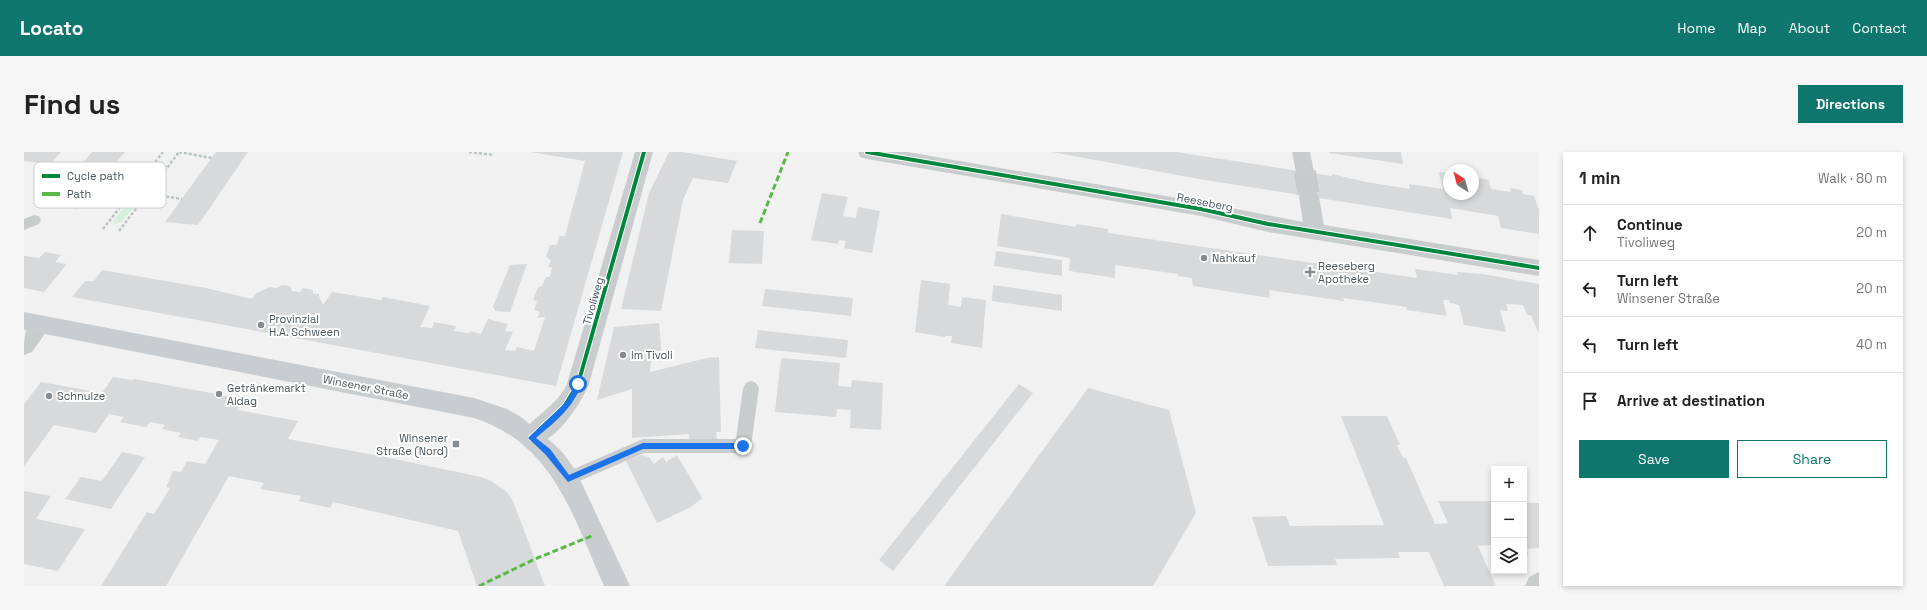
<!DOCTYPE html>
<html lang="en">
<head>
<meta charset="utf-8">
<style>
	:root { --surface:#fff; --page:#f6f6f6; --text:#222; --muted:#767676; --line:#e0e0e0; --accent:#0f766e }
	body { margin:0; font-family:"Space Grotesk",sans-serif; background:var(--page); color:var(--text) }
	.controls { position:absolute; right:12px; bottom:12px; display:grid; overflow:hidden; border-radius:0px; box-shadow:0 2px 6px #0003 }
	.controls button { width:36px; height:36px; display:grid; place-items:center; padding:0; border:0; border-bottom:1px solid var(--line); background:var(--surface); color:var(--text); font:20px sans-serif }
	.compass { position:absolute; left:1419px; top:12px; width:36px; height:36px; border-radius:50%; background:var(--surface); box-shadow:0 2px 6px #0003; rotate:324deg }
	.stop { position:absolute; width:12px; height:12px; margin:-9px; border:3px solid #1a73e8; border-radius:50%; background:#fff }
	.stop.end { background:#1a73e8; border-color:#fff; box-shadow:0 1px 4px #0008 }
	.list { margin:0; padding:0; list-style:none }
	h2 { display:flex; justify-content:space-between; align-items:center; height:52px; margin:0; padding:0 16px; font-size:17px }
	h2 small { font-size:13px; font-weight:400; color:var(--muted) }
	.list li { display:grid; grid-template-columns:26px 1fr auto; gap:12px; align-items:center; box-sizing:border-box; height:56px; padding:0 16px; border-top:1px solid var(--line) }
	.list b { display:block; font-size:15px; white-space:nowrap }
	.list p { margin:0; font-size:13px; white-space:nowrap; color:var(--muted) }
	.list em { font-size:13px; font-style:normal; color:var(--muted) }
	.actions { display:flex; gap:8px; padding:12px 16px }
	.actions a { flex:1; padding:9px 0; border:1px solid var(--accent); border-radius:0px; text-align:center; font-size:14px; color:var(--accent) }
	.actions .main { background:var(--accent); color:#fff }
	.icon { flex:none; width:22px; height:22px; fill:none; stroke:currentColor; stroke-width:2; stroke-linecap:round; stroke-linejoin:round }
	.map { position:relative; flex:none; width:1515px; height:434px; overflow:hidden; border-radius:0px }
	header { display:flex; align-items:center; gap:24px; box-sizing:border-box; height:56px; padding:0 20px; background:var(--accent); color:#fff }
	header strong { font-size:19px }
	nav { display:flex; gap:22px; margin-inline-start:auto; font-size:14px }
	.intro { display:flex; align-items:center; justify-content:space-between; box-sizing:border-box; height:96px; padding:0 24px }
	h1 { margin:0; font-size:28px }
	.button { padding:10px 18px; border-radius:0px; background:var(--accent); color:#fff; font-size:14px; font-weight:700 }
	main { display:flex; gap:24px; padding:0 24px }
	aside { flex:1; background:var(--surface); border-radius:0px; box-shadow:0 2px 6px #0003 }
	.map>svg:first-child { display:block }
	.green { fill:#d6f0de }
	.building { fill:#d8d9da }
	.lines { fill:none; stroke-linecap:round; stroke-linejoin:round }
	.street-tunnel { stroke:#c8cacc; stroke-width:22; stroke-dasharray:22 11; stroke-linecap:butt }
	.path { stroke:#b8c4c0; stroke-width:2.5; stroke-dasharray:3 2; stroke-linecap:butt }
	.lane { fill:#c9cccd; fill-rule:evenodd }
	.street { fill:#c9cccd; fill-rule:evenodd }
	.secondary { fill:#cacdd0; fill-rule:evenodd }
	.quiet { stroke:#58b947; stroke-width:3; stroke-dasharray:6 3; stroke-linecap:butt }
	.cycleway-casing { stroke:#fff; stroke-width:6 }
	.cycleway { stroke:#00873e; stroke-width:4 }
	.route { fill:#1a73e8 }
	.poi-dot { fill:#848c91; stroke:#fff; stroke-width:1.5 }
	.labels { text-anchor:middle; stroke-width:4; stroke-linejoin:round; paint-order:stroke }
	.street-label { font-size:11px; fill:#48555e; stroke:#fff }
	.poi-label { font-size:11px; fill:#48555e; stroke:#fff; text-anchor:start }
	.key { fill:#fff; stroke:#c8cccf; stroke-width:1 }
	.key-label { font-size:11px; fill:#48555e }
</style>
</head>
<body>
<header>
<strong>Locato</strong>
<nav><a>Home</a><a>Map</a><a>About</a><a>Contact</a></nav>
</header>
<div class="intro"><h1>Find us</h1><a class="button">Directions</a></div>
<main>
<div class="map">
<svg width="1515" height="434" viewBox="0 0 1515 434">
	<rect width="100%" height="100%" fill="#f2f1f1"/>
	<path class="green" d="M109,44l9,1 -20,25 -8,2 -1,-3z"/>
	<path class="building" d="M0,0h37l-10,12 -27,-3z
		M68,0h33l-47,57 -31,-5z
		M192,0h32l-50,73 -33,-3z
		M506,0h93l-67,234 -484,-89 13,-16h9l8,-11 104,18 46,11 5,-6 13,-6 7,1 5,-3 8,1 2,5 8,1 3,-4 10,2v4h6v2l4,9 9,-13 49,8 2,-3 47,9 -10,21 12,1 2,-6 22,4 -2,5 15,2 2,-2 10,3 7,-15 20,5 -3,7 8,1 -8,18 10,1 2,-4 17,4 11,-34 -8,1 3,-6 -6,-2 3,-9 -4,-1 5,-13 4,-1 4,-9h4l2,-10h-4l3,-7 -5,-3 4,-12h7l2,-9h6l20,-75z
		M645,0h13l55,9 -9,22 -35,-5 -10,22 -22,111 -40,-2 28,-116z
		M1028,0h124l156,24v-2l34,8 44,7 -1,-5 34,5 -4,-17 10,1v21h24v-17l16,3 2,9 20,3 -1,-4 12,2 1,4 11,2 5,14v24l-38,-6 -3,-12 -48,-8 2,11 -253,-40z
		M1305,0h72l2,12 -74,-11z
		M798,41l26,4 -5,19 13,2 2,-11 22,4 -8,42 -28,-5 2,-7 -7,-1 -1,4 -27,-4z
		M977,62l75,13v-3l32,5v4l75,11 234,34 -2,-9 43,6 -1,-3 26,2 56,10v50l-8,-19h-4l-4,-10 -17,-1 2,7 -8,-1 6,22 -42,-7 -5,-20 -9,-2 -1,-3h-6l4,16 -40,-6 -1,-3 -12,-2 -51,-7 1,3 -75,-11 1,8 -77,-12 -1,-8 -14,-2v-2l-63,-9v13l-46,-7 1,-13 -73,-12z
		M708,78l32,1 -2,33 -33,-1z
		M972,99l66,9v16l-68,-10z
		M21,100l16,3 -6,7 12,2 -23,28 -20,-4v-32l15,2z
		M503,112l-17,48 -15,-1 -2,-5 17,-41z
		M897,128l29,4 -2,21 13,2 1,-10 24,3 -4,48 -31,-5 1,-7h-6l-1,1 -30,-5z
		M969,133l69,10v16l-70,-10z
		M741,137l88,9 -2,18 -89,-10z
		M635,171l3,36 -11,1 -1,12 57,-14 12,-1 2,75h-5l1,8 -28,1v-7l-57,4v-49l-35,11 17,-73z
		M734,178l90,10 -2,18 -91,-10z
		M757,206l59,5 -2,23 13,1 1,-7 31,3 -2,47 -31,-2 1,-18 -14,-1 -1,8 -61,-5z
		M89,225l19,3 2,-1 110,20 -7,11 61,11 -10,18 102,19 91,19 10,4 16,11 6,9 32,85h-68l-19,-55 -125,-29 -3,6 -31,-7 2,-5 -41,-7 4,-6 -35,-7 -63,110h-65l46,-74 7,2 16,-26 -4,-1 7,-16 8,1 6,-11 18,3 14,-24 -18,-3 -3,4 -20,-4 3,-4 -19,-4 3,-4 -15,-3 -4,5 -26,-5 4,-5 -15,-3 -13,19 -42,-8 -30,41v-62l17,-22 61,11z
		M995,232l14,9 -140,178 -14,-11z
		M1064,236l81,22 27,103 -43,73h-209z
		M1317,264h46l13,29h-3l6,13h3l29,66 13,-1 -10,-22h56v44l-16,1 18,40h-52l-15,-34h-31l2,6 -65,1 2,6 -69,1 -16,-49 34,-1 4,10 94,-1z
		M98,300l23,5 -34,52 -46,-10 16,-22 21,4z
		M617,303l8,2 5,7 9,-7 3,5 11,-7 25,43 -11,9 -34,16 -31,-62z
		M0,339l27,5 -15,23 49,10 -27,42 -34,-7z
		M1500,351h15v45l-13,1 3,6h-5z"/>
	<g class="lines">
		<path class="street-tunnel" d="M1281,20l4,25"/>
		<path class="path" d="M155,0l33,6
			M445,0l25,3
			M73,34l85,13
			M79,77l60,-77
			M95,79l60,-79"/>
		<path class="lane" d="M10,63l5,1 2,4 -2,4 -15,6v-11z
			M727,229l5,2 3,5 -8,58 -2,5 -6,2h-99l-76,33 -6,-2 -2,-5 2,-5 81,-35h93l7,-51 3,-5z"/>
		<path class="street" d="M611,0h18l-64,232c-11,25 -31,54 -58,64l-8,-3 -4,-7c9,-19 37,-30 48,-54z
			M834,0h49l294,50 102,20 -4,-25 3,-5 7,-2 7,2 3,5 5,28 215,35v16l-271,-44 -67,-16 -334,-57 -7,-2z
			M1268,0h18l4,20 -2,5 -7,2 -7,-2 -2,-5z
			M16,164l8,3 3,6 -19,27 -8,3c0,-17 0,-32 16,-39z
			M1515,420v14h-14l4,-9z"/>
		<path class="secondary" d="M0,160l450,86 33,11 14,8 34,28 8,8 13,18 54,115h-26c-31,-69 -50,-142 -130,-168l-450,-88z"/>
		<path class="quiet" d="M736,71l28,-71
			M455,434l56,-27 59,-24"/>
		<defs>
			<path id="cycleway" d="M843,0l334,57 67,15 271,44
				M507,286l33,-31 14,-23 66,-232"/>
		</defs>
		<use href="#cycleway" class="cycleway-casing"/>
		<use href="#cycleway" class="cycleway"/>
	</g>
	<path class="route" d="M554,229l4,3c-10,25 -26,37 -46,54l14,11 19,26 74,-32h100l4,3 -4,3h-100l-75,33 -23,-28 -17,-16 36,-34 6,-8 6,-14z"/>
	<g class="poi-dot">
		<circle cx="1180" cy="106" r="4"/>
		<path d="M1284 114h4v4h4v4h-4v4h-4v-4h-4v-4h4z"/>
		<circle cx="237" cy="173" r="4"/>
		<circle cx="599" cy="203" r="4"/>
		<circle cx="195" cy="242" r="4"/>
		<circle cx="25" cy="244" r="4"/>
		<rect x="428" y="288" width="8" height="8" rx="2"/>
	</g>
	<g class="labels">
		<g class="street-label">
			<text transform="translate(1181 50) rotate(11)" y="4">Reeseberg</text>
			<text transform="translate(569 149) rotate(-74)" y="4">Tivoliweg</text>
			<text transform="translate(342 235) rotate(11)" y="4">Winsener Straße</text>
		</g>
		<g class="poi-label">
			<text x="1188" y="110">Nahkauf</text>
			<text x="1294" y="118">Reeseberg<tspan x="1294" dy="13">Apotheke</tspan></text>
			<text x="245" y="171">Provinzial<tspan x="245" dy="13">H.A. Schween</tspan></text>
			<text x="607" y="207">Im Tivoli</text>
			<text x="203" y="240">Getränkemarkt<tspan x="203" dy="13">Aldag</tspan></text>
			<text x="33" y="248">Schnulze</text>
			<text x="424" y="290" text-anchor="end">Winsener<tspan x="424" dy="13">Straße (Nord)</tspan></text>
		</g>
	</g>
	<rect x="10" y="10" width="132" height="46" rx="6" class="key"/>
	<rect x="18" y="22" width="18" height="4" fill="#00873e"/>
	<rect x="18" y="40" width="18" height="4" fill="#58b947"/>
	<g class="key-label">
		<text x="43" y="28">Cycle path</text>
		<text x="43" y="46">Path</text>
	</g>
</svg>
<div class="controls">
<button>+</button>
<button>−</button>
<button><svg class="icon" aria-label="layers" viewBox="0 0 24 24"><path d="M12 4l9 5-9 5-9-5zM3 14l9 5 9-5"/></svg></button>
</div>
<svg class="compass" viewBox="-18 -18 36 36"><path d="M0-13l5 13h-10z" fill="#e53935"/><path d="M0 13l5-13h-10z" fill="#767676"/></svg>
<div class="stop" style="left:554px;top:232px"></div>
<div class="stop end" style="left:719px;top:294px"></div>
</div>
<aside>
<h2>1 min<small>Walk · 80 m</small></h2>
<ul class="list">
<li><svg class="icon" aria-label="ahead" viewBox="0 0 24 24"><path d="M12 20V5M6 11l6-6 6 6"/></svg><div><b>Continue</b><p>Tivoliweg</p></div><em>20 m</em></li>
<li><svg class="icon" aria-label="left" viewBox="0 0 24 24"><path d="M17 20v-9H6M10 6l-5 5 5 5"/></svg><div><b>Turn left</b><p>Winsener Straße</p></div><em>20 m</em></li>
<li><svg class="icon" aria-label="left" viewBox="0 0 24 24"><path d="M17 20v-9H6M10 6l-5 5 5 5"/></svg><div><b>Turn left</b></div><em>40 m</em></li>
<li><svg class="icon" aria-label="arrive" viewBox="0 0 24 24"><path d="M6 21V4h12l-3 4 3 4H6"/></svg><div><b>Arrive at destination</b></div></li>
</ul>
<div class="actions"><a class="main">Save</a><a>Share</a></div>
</aside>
</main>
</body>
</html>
